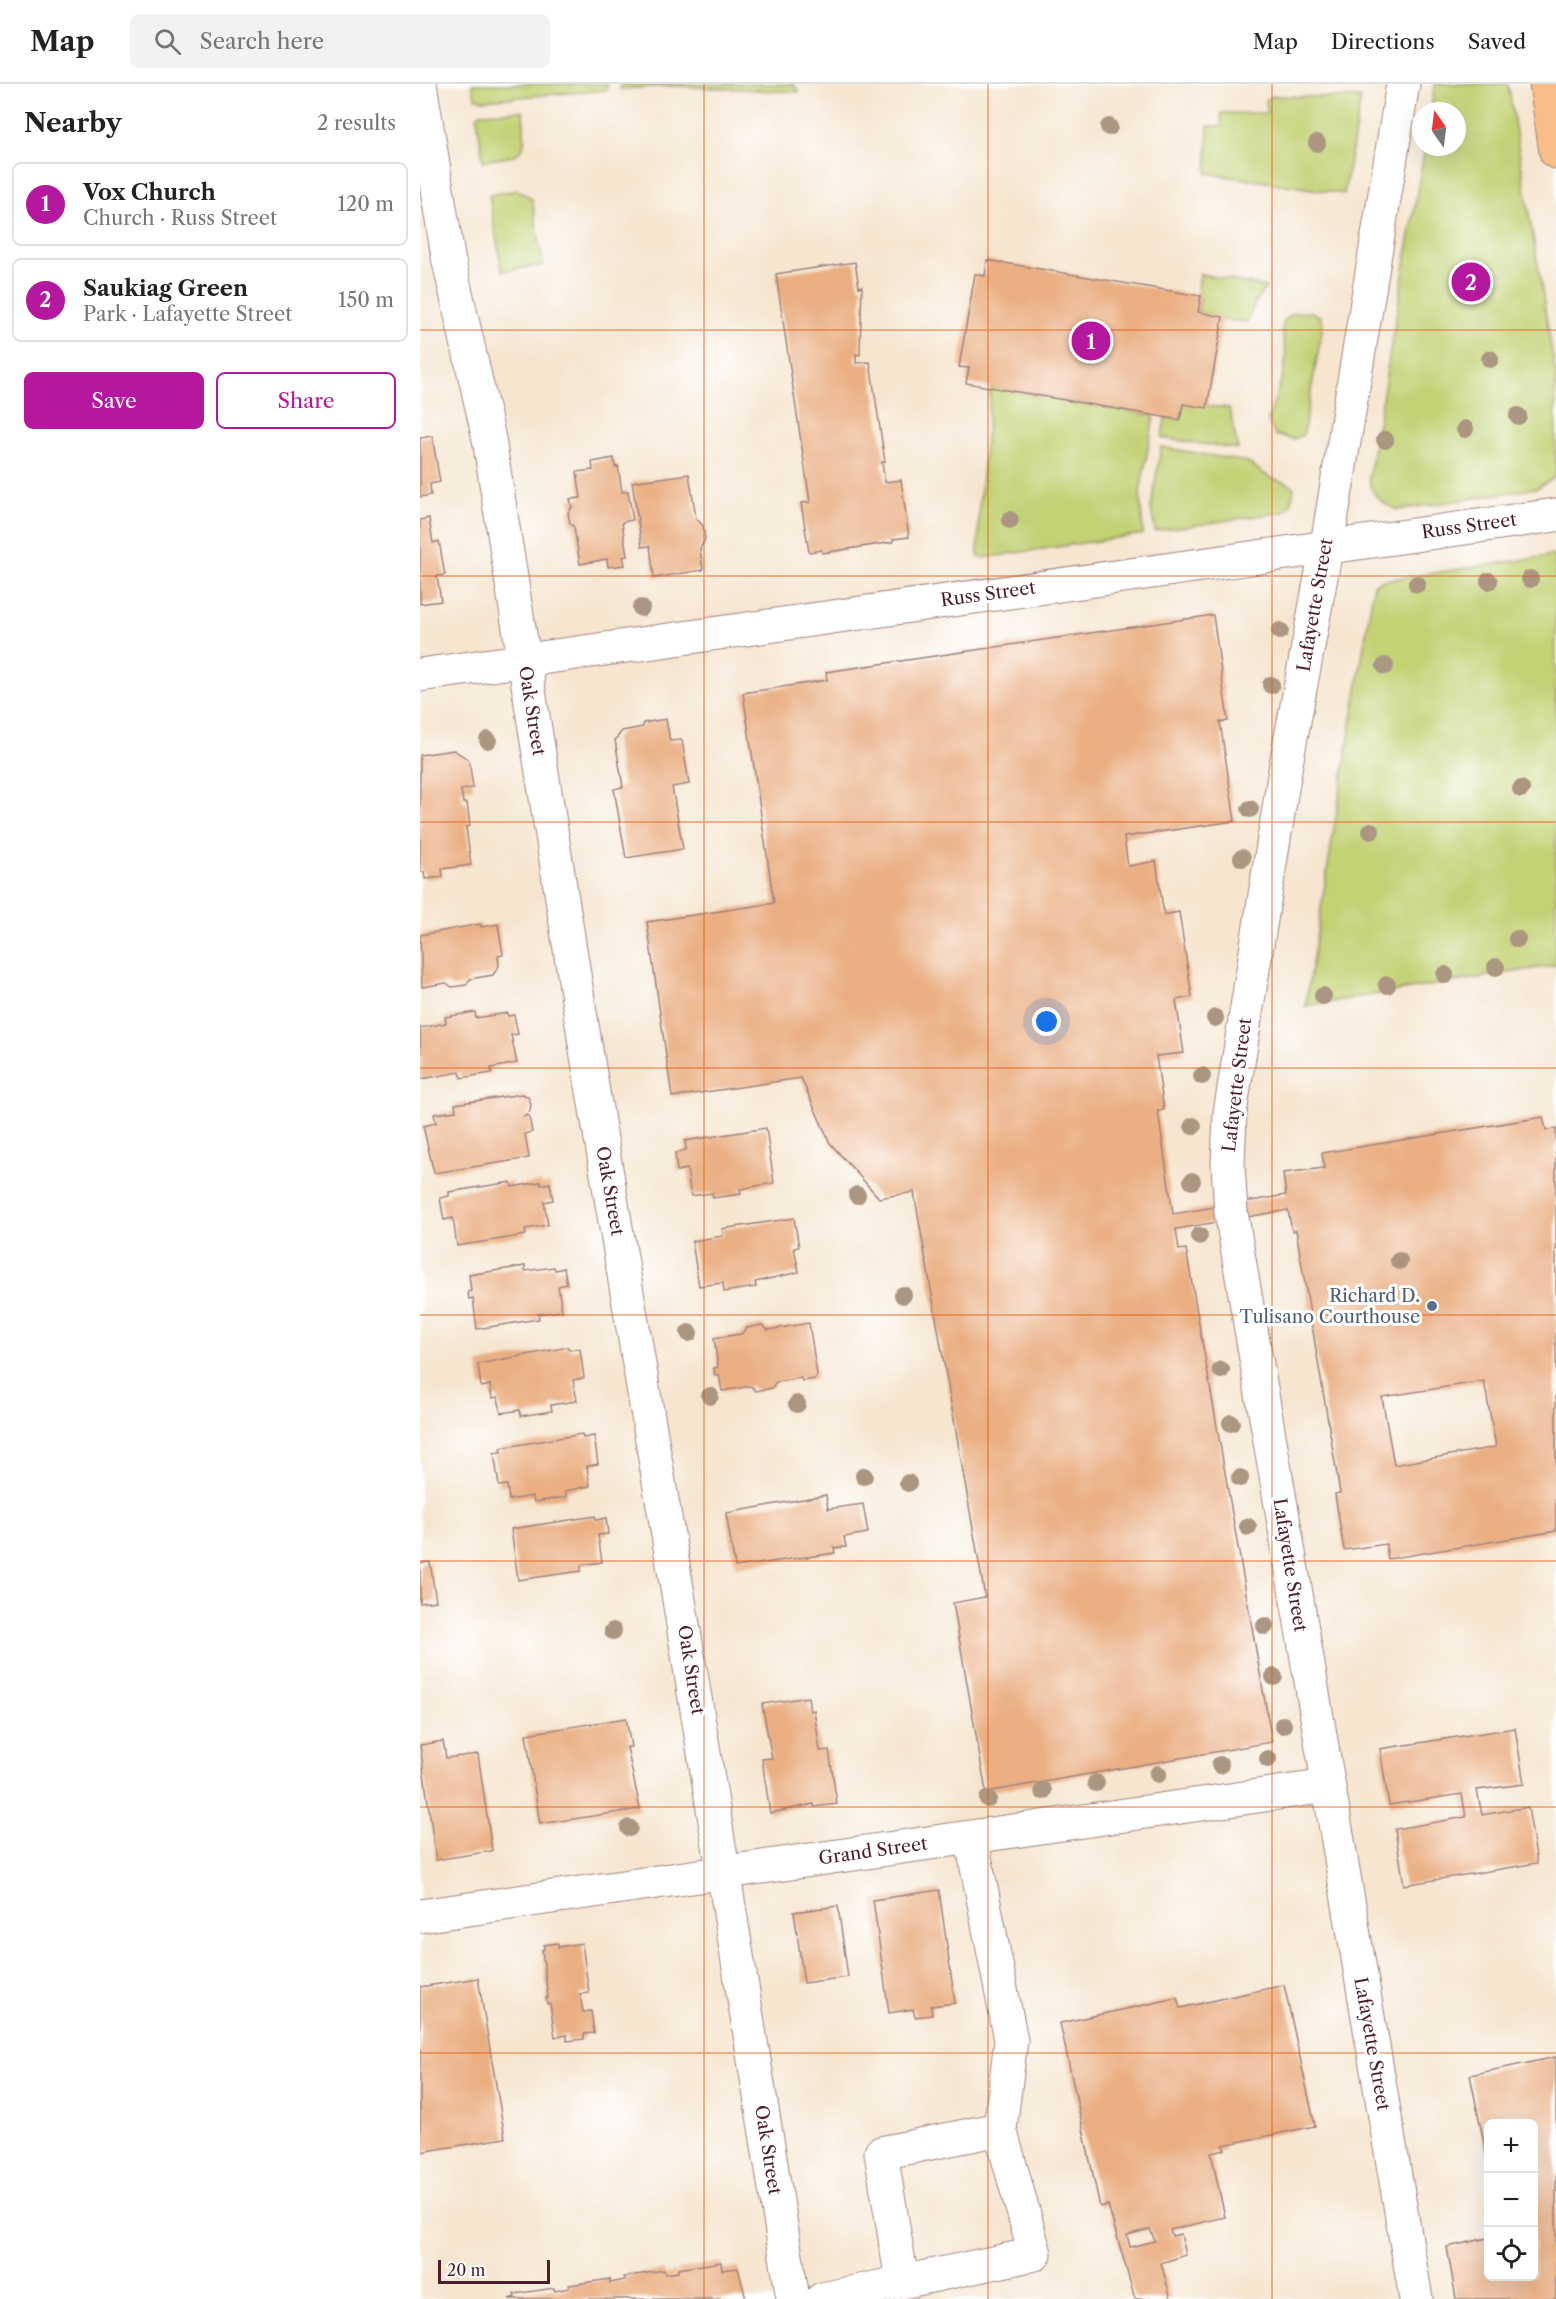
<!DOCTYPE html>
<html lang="en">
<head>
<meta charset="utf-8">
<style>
	:root { --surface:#fff; --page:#f2f2f2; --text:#222; --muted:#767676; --line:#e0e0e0; --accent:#b5179e }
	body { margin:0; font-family:"Libre Caslon Text",serif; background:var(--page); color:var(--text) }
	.controls { position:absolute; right:18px; bottom:18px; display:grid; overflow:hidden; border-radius:9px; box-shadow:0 6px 24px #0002 }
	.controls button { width:54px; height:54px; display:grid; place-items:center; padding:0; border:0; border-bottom:2px solid var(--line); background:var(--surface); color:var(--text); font:30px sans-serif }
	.compass { position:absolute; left:992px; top:18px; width:54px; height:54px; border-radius:50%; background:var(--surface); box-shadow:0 6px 24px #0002; rotate:346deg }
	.scale { position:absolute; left:18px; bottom:15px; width:112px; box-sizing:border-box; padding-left:6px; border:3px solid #4a1f2b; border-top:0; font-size:16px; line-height:21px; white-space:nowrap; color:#4a1f2b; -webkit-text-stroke:4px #fff; paint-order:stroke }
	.you { position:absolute; left:627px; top:938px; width:21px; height:21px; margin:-15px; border:4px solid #fff; border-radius:50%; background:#1a73e8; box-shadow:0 0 0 9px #1a73e833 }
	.badge { display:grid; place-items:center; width:39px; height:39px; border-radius:50%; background:var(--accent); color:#fff; font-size:20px; font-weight:700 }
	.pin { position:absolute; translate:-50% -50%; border:3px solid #fff; box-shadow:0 2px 6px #0006 }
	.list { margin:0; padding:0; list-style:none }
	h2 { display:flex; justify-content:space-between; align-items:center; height:78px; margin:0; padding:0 24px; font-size:26px }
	h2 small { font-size:20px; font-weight:400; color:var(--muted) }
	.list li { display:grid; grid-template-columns:39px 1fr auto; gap:18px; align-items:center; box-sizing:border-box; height:84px; margin:0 12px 12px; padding:0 12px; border:2px solid var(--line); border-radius:9px }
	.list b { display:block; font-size:22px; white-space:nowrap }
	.list p { margin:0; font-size:20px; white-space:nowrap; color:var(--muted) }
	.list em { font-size:20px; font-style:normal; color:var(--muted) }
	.actions { display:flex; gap:12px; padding:18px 24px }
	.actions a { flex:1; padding:14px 0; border:2px solid var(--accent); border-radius:9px; text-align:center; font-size:21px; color:var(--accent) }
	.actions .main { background:var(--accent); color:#fff }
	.icon { flex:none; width:33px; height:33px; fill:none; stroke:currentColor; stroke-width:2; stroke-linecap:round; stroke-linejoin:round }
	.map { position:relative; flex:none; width:1136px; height:2215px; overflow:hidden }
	header { display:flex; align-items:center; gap:36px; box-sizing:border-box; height:84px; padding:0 30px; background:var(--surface); border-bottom:2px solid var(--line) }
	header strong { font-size:28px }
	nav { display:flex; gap:33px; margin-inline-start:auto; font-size:21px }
	.search { width:420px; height:54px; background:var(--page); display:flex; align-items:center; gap:15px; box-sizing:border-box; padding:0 21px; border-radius:9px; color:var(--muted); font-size:22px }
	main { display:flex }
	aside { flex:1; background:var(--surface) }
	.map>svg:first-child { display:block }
	.green { fill:#c2d275; stroke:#867850; stroke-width:1.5 }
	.building { fill:#eaaf82; fill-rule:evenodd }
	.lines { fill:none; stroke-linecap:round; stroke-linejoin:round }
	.minor-casing { stroke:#a0827e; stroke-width:35 }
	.major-casing { stroke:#a0827e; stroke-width:35 }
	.minor { stroke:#fff; stroke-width:33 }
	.major { stroke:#f8bd88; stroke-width:33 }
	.tree { fill:#ab9681 }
	.grid { fill:none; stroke:#e0560e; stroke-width:1.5; stroke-opacity:0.55 }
	.service-dot { fill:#5c6f8a; stroke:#fff; stroke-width:2 }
	.labels { text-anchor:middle; stroke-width:6; stroke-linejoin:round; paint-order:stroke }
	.street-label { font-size:18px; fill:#4a1f2b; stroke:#fff }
	.service-label { font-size:18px; fill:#4e5e75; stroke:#fff; text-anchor:end }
</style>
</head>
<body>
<header>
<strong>Map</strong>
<div class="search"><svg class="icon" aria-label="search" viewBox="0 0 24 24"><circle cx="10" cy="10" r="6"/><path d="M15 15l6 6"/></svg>Search here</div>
<nav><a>Map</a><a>Directions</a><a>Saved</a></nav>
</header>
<main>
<aside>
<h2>Nearby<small>2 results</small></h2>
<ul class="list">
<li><span class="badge">1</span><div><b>Vox Church</b><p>Church · Russ Street</p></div><em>120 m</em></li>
<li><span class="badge">2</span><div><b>Saukiag Green</b><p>Park · Lafayette Street</p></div><em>150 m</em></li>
</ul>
<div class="actions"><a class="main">Save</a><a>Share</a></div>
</aside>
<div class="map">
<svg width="1136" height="2215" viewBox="0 0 1136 2215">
	<rect width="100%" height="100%" fill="#fff"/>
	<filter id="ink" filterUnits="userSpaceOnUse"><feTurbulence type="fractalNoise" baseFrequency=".0167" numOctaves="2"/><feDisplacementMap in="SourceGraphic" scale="12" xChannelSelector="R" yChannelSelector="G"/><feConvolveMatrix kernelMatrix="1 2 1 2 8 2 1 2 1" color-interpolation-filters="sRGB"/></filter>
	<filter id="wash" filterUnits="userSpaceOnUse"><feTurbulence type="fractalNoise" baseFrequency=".008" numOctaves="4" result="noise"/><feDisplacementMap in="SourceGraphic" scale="24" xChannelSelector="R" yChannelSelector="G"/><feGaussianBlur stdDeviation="1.35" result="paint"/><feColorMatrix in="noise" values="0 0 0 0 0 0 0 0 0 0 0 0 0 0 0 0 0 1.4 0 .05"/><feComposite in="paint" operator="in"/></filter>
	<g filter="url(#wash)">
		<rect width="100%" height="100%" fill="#f6e6d0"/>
		<path class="green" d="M52,0h135v6l-125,10 -7,-3z
			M200,0h173l6,8 -127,-6 -52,3z
			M1015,0h73l48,292v100l-19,12 -139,22c-16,-6 -29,-16 -29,-34l56,-329h32v-36h-26z
			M853,12l88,2 -17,96 -137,-21 1,-47h14l-1,-13h46l-1,-13z
			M103,27c3,45 5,43 -40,50l-6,-44 3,-4z
			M98,106l14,9 11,66 -41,6 -13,-76z
			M780,190l66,13 -11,16 -8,19 -25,-2v-3l-24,-5 3,-15 -4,-1z
			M873,229l18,-1 9,4 3,9 -20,110 -10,4 -18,-4 -7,-15 16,-48 2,-17 -4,-25 2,-9z
			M571,303l163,29 -14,76 3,42 -161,24 -4,-2 1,-49z
			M763,320l46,4 9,41 -76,-11 3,-20 15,2z
			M741,363l86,15 22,15 20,7 5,4 -3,16 -7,8 -129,19 -4,-23z
			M1134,471l2,14v396l-251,41 69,-421 5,-4z"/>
		<g id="blocks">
			<path class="building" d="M567,176l214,36 -3,16 25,5 -16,91 -24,-4 -3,16 -214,-37 3,-15 -10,-1 16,-93 10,2z
				M435,178l4,25 3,-1 -2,66v3l-4,-1v9l14,-1 15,100h-3l3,20 16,-2 8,57 -16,2v3l-71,11v-3l-13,2 -8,-49 9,-1 -34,-228z
				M12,352l8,46 -10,2 1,11 -11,2v-59z
				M194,374l1,9 3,-1 4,26 6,-1 5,29 -11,2 5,34 -4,1 2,8 -17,2 -1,-8 -27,5 -6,-37 -4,-4 -2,-10 4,-6 -2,-8 11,-1 -4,-26 16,-2 -1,-8z
				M269,390l7,44 7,8 2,13 -5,10 3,21 -49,8 -4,-32 -8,1 -10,-65z
				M9,434l4,25 6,-2 6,34 -8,1 4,25 -21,3v-84z
				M793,531l15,106 -8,1 15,99 -111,16 4,29 28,-5 8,54 15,-3 13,85 -16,3 8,53 -28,3 8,54 -6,1 15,103 113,-19 -3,-22 41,-5 -2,-15 221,-36 3,13 10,-1v402l-168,28 -2,-15 -42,6 -9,-56 5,-1 -44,-263 -4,1 -4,-21 -112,19 3,21 7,-1 86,493 -286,50 -33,-189 32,-6 -71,-405 -35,6 -49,-55 -29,-65 -129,19 -25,-175 127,-19 -31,-210 84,-13 -1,-8zM1064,1297l12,66 -102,18 -12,-68z
				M246,635l4,22 12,-1 7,44 -17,3 11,62 -57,9 -12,-69 9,-2 -8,-47 7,-9 21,-4v-4z
				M34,666l15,10 4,28 -12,2 2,13h4l3,23 -4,1 5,38 -29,4 1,8 -18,2 -1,-7h-4v-117z
				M60,840l1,3 17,-3 5,31 -5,1 1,10 -6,9 -23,4 -4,6 -14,2 -6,-4 -24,4 -2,-52z
				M55,928l1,6 31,-5 1,3 6,-1 4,19 -7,1 6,28 -26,5 1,5 -31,5 -1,-6 -39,7 -1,-51 26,-5 -1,-6z
				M102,1010l6,3 3,7 -1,7 -6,5h5l3,16 -7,2 4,24 -95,15 -11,-47 13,-3 -2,-9 22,-3 -1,-7z
				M346,1044l8,55 -34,6 1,5 -28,4 -1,-5 -21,3 -4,-27 -10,2 -2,-18 11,-3 -1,-9z
				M91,1098l1,5 29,-5v3l9,-2 3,17 -9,2 4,23 -23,4 1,6 -69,11 -4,-28 -9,2 -4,-22 9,-2v-4z
				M374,1134l5,29 -5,1 5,24 -44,10 1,5 -32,5 -1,-9 -24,3 -7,-45 31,-5 -1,-7z
				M105,1182v5l29,-4 1,3 9,-2 3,16 -9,2 4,25 -24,3 1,5 -62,10 -4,-31 -4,1 -1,-7 3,-1 -2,-16z
				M389,1239l8,52 -2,4 -13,2 -1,-3 -25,4 -4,6 -16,3 -5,-5 -29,5 -3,-16 -4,1 -1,-8 4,-1 -4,-29 27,-4 6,-6 15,-3 6,5z
				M148,1263l1,3 11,-1 4,29 -11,2 4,21 -26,4 1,6 -31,5 -1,-6 -19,3 -3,-16 -6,1 -2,-13 -9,2 -3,-23z
				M162,1350l1,4 11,-2 4,28 -11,2 3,20 -25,5 2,6 -33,5 -1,-6 -24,4 -2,-15 -8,1 -5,-33 7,-1 -1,-4z
				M406,1411l2,14 35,-5 5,29 -24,4 2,10 -12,1 1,5 -100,14 -9,-54z
				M175,1432l1,4 10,-2 2,16 -10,1 4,27 -21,3v6l-63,9 -7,-51z
				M10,1478l6,39 -16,2v-40z
				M388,1613l2,14 4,-1 6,41 9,-1 8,54 -23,3v-3l-44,9 -8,-54 10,-1 -10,-54z
				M206,1634l5,29h-4l13,62 -100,15 -14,-90z
				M1095,1644l9,56 -47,6 5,25 46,-8 9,56 -133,22 -9,-56 71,-12 -4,-23 -73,11 -9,-56z
				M23,1657l3,17 32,-4 14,97 -56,9 -16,-115z
				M519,1806l16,113 -24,3 1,9 -17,2 -2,-8 -24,4 -16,-113z
				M418,1822l10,71 -44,6 -10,-71z
				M138,1859v4l24,-4 7,50 -9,1 3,18 8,-1 3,22 -10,1v5l-17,2v-6l-12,2 -5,-33h-3l-1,-6h2l-6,-48 2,-1v-4z
				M58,1894l27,160 -85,14v-165z
				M864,1901l31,141 -92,19 2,5 -14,3 14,64 -55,13 2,6 9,-2 5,21 -25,8 10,36h-36l-27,-94 -8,2 -40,-184 117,-25 3,10zM730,2145l5,12 -25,6 -3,-12z
				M1136,1973v242h-100l-9,-52 41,-9v38h46v-152h-46l-1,34 -17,-83z
				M301,2178l1,8 16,-2 8,31h-237l6,-2 -1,-3 40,-6 1,3 14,-3v-3l41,-6v4l15,-3 -1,-3 40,-7 1,4 13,-2v-3z"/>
		</g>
	</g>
	<g filter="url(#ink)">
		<use href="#blocks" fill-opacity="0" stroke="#a0827e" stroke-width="1.5"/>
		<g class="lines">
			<defs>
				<path id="minor" d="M0,0l28,173 41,182 98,617 92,544 114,699
					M983,0l-76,461 -41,219 -56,349 -2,52 3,47 185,1087
					M0,591l1136,-160
					M551,1753l40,203 -11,89
					M0,1832l907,-130
					M402,2215l213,-45 -35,-125 -119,24 21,128"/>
				<path id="major" d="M1126,0l10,68"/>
			</defs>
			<use href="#minor" class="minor-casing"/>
			<use href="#major" class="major-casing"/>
			<use href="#minor" class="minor"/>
			<use href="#major" class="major"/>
		</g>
		<g class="tree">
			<circle cx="689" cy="43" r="9"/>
			<circle cx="897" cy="59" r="9"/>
			<circle cx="1070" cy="275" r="9"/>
			<circle cx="1098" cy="332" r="9"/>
			<circle cx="1045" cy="345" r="9"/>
			<circle cx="965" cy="356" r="9"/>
			<circle cx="590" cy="436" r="9"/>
			<circle cx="1110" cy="495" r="9"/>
			<circle cx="1069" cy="497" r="9"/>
			<circle cx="997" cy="500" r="9"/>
			<circle cx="221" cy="524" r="9"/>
			<circle cx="860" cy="547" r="9"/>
			<circle cx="965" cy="582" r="9"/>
			<circle cx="851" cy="601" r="9"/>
			<circle cx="68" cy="656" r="9"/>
			<circle cx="1101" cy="705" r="9"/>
			<circle cx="830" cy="725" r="9"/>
			<circle cx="951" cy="747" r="9"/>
			<circle cx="822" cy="774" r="9"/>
			<circle cx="1097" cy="855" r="9"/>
			<circle cx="1076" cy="883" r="9"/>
			<circle cx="1025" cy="891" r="9"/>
			<circle cx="967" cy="901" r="9"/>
			<circle cx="903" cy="912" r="9"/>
			<circle cx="795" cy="934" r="9"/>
			<circle cx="782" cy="992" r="9"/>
			<circle cx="773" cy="1042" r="9"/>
			<circle cx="772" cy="1097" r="9"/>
			<circle cx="437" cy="1111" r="9"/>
			<circle cx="779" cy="1152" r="9"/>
			<circle cx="979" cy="1177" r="9"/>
			<circle cx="483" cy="1211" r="9"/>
			<circle cx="269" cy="1249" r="9"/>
			<circle cx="801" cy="1286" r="9"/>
			<circle cx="290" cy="1312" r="9"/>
			<circle cx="377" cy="1320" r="9"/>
			<circle cx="811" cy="1339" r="9"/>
			<circle cx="444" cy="1392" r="9"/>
			<circle cx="820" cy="1394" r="9"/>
			<circle cx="488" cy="1399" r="9"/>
			<circle cx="828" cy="1443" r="9"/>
			<circle cx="845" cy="1542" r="9"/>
			<circle cx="193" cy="1547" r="9"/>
			<circle cx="854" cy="1593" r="9"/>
			<circle cx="863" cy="1641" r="9"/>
			<circle cx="848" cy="1675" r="9"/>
			<circle cx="800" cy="1681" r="9"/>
			<circle cx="738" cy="1690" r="9"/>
			<circle cx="676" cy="1699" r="9"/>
			<circle cx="623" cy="1707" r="9"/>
			<circle cx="568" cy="1715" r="9"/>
			<circle cx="209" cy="1744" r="9"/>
		</g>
	</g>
	<path class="grid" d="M284,0v2215M568,0v2215M852,0v2215M0,246h1136M0,492h1136M0,738h1136M0,984h1136M0,1231h1136M0,1477h1136M0,1723h1136M0,1969h1136"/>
	<circle class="service-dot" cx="1012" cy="1222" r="6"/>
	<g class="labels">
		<g class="street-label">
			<text transform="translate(1049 442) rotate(-8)" y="6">Russ Street</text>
			<text transform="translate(568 510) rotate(-8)" y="6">Russ Street</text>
			<text transform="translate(895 521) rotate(-80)" y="6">Lafayette Street</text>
			<text transform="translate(112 627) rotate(81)" y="6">Oak Street</text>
			<text transform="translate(817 1001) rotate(-83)" y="6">Lafayette Street</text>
			<text transform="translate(190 1107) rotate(80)" y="6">Oak Street</text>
			<text transform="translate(870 1481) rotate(81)" y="6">Lafayette Street</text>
			<text transform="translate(271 1586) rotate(81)" y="6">Oak Street</text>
			<text transform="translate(453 1767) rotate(-8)" y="6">Grand Street</text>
			<text transform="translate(952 1960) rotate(80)" y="6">Lafayette Street</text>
			<text transform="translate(348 2066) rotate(81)" y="6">Oak Street</text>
		</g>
		<g class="service-label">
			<text x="1000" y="1218">Richard D.<tspan x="1000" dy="21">Tulisano Courthouse</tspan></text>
		</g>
	</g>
</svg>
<div class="controls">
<button>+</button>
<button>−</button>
<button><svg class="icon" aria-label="locate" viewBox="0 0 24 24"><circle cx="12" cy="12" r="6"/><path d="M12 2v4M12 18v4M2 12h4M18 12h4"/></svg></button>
</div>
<svg class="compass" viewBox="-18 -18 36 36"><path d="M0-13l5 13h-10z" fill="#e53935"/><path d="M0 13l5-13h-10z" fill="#767676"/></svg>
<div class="scale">20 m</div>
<div class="you"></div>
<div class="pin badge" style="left:671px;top:257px">1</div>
<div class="pin badge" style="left:1051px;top:198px">2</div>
</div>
</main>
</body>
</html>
